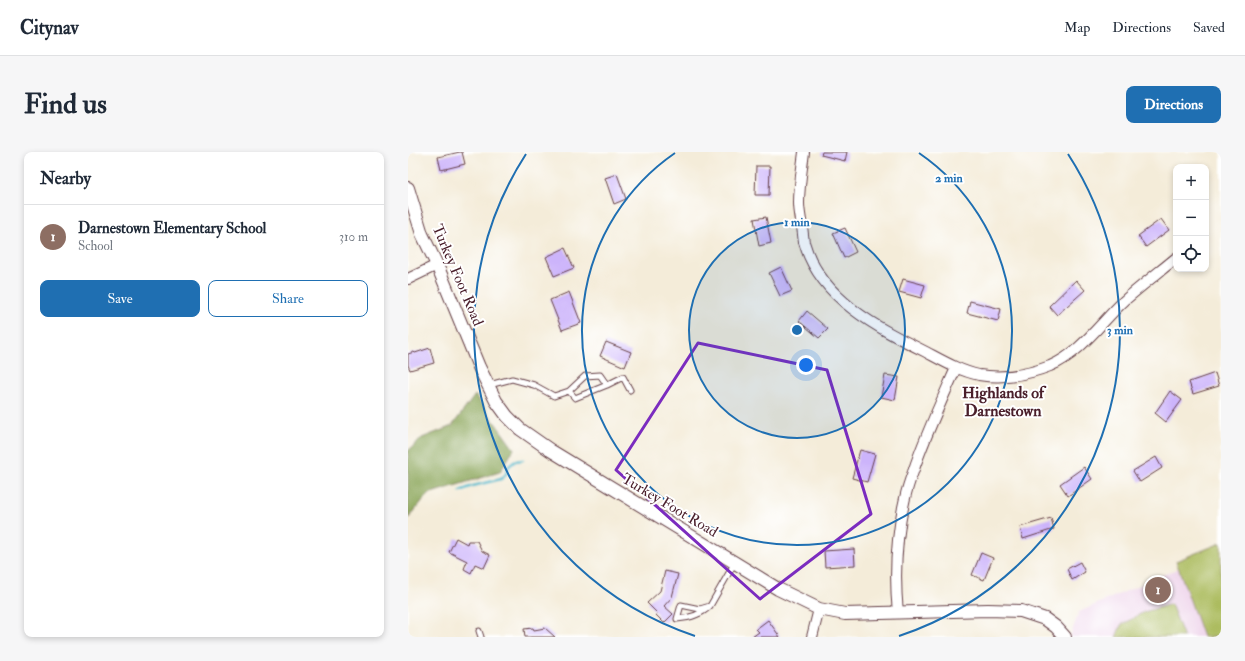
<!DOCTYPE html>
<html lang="en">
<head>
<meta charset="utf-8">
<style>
	:root { --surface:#fff; --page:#f6f6f7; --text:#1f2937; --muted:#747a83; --line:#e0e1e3; --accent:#1f6fb2 }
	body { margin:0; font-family:"IM FELL Double Pica",serif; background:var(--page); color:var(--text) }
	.controls { position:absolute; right:12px; top:12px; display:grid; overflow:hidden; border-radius:8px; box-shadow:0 2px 6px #0003 }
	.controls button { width:36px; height:36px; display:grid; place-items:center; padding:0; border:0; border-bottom:1px solid var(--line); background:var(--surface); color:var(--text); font:20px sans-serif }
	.you { position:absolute; left:398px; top:213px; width:14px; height:14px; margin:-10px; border:3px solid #fff; border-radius:50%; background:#1a73e8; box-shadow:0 0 0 6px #1a73e833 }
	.badge { display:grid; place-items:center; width:26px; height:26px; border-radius:50%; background:var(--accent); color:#fff; font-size:13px; font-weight:700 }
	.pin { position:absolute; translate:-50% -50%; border:2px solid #fff; box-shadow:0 1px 4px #0006 }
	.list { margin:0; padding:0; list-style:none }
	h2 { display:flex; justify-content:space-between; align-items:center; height:52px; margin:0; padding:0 16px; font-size:17px }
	h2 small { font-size:13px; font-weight:400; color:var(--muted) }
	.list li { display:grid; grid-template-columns:26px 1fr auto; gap:12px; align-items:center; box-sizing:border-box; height:64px; padding:0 16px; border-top:1px solid var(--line) }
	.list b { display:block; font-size:15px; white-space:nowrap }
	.list p { margin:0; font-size:13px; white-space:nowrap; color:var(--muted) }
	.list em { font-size:13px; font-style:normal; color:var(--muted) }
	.actions { display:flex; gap:8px; padding:12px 16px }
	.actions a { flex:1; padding:9px 0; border:1px solid var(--accent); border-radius:8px; text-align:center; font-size:14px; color:var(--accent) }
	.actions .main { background:var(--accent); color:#fff }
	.icon { flex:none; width:22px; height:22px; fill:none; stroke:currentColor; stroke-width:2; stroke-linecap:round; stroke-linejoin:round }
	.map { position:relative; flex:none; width:813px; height:485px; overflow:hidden; border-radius:8px }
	header { display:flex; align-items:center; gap:24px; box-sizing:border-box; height:56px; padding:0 20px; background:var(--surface); border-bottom:1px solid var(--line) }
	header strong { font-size:19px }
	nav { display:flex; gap:22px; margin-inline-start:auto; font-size:14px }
	.intro { display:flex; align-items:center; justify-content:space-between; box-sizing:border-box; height:96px; padding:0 24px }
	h1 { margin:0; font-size:28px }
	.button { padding:10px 18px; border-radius:8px; background:var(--accent); color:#fff; font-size:14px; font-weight:700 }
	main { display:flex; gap:24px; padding:0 24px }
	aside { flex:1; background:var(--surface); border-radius:8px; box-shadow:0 2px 6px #0003 }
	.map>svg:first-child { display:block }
	.built { fill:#edd1e9 }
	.green { fill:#acbc5f; stroke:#7b6e45 }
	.forest { fill:#89a456; stroke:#6a6240 }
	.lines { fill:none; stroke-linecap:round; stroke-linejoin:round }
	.stream { stroke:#4eb8cb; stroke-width:2.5 }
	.building { fill:#ccb4fb }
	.service-casing { stroke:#643e45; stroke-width:7 }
	.minor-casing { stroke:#643e45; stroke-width:12 }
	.tertiary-casing { stroke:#643e45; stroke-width:14 }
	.service { stroke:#fff; stroke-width:5 }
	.minor { stroke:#fff; stroke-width:10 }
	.tertiary { stroke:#fff; stroke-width:12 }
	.marked { fill:none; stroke:#7b2cbf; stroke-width:3; stroke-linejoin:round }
	.ring { fill:none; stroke:#1f6fb2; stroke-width:2 }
	.labels { text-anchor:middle; stroke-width:4; stroke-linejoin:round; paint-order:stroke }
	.street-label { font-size:15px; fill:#4a1f2b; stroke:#fff }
	.neighbourhood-label { font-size:16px; font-weight:bold; fill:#4a1f2b; stroke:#fff }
	.centre { fill:#1f6fb2; stroke:#fff; stroke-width:2 }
	.ring-label { font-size:12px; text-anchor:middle; font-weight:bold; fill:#1f6fb2; stroke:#fff; stroke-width:4; stroke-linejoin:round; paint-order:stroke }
</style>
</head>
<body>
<header>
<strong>Citynav</strong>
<nav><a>Map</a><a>Directions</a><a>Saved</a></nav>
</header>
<div class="intro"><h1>Find us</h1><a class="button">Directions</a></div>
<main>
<aside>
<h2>Nearby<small></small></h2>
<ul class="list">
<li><span class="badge" style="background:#8d6e63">1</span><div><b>Darnestown Elementary School</b><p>School</p></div><em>310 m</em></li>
</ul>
<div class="actions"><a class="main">Save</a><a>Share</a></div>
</aside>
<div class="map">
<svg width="813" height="485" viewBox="0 0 813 485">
	<rect width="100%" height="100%" fill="#fff"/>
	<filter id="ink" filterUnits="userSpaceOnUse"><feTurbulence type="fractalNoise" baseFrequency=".025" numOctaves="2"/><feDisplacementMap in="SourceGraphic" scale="8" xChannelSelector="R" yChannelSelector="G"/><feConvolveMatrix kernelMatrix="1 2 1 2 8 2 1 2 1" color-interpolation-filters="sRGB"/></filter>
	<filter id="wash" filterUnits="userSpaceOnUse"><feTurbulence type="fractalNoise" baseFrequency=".012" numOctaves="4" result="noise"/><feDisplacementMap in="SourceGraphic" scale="16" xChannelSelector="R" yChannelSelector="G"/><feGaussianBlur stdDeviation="0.9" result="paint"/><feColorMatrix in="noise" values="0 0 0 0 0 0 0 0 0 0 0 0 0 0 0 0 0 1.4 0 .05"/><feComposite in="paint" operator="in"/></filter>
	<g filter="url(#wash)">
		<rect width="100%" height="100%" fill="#f4ecd9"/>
		<path class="built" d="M771,416l24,69h-133l9,-25z"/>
		<path class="green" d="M813,391v94h-18l-27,-76z
			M763,452l13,33h-68l5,-12 23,-13z"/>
		<path class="forest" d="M67,243l39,54 -14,23 -72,22 -20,25v-68l14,-13 30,-12z"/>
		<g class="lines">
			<path class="stream" d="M52,339l13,-5 28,-7 5,-5 2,-7 7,-6 8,-1"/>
		</g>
		<g id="blocks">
			<path class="building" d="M52,0h2l3,12 -24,6 -3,-13z
				M414,0h25l-2,9 -24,-6z
				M348,14h14l-1,29h-14z
				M209,22l9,25 -12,5 -9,-26z
				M358,65l5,26 -12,3 -5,-27z
				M753,67l8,11 -23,17 -8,-11z
				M437,76l11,24 -12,6 -11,-25z
				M157,96l9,20 -20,8 -8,-19z
				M373,115l11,24 -12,5 -11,-23z
				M495,127l22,6 -4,13 -22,-6z
				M668,128l9,10 -28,25 -8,-9z
				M161,140l12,31 -19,7 -12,-30z
				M562,149l31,8 -3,12 -31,-8z
				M399,159l21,18 -9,9 -20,-17z
				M198,190l25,10 -6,15 -25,-11z
				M22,196l4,15 -24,7 -2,-5v-11l6,-2 1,1z
				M807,221l4,13 -26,8 -4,-12z
				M477,223l14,2 -4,23 -14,-3z
				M762,239l12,9 -16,22 -11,-9z
				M452,298l15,4 -8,28 -15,-4z
				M748,305l6,11 -22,14 -7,-11z
				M676,315l8,12 -24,17 -8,-12z
				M643,366l3,11 -31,10 -3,-12z
				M48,386l11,6 1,-3h9l5,10 8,4 -6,13 -9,-4 -4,9 -7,-4 3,-8 -18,-9z
				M446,397l1,16 -30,2 -1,-16z
				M573,401l12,5 -9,22 -12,-5z
				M672,410l5,10 -13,8 -5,-11z
				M257,419l13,3 -6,23 -8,9 9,8 -9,9 -8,-8 1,-2 -10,-10 13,-12z
				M360,468l12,17h-28l7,-5 -3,-3z
				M125,476l1,2 11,-2 10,9h-30l-1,-8z"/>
		</g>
	</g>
	<g filter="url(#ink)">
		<use href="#blocks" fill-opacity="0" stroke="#643e45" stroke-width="1"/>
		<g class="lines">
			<defs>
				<path id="service" d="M81,233l23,-6 22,6 20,11 15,-5 16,-15 15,-1 7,10 16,-8 7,13
					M161,239l6,7 32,-13
					M302,454c-9,9 -21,12 -33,13l4,-14 19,4 10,-3 24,-42
					M71,479l2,6"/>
				<path id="minor" d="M396,0c-2,17 -5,34 -5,51 0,8 2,16 3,24 1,5 1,10 2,15 16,57 74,86 122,110 17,9 34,19 53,23 25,4 48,0 71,-9 31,-13 51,-44 75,-66 16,-14 34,-28 51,-42
					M0,127l29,-14
					M490,461c-4,-39 -2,-76 7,-115 2,-9 5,-18 8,-26 12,-36 28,-70 43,-104
					M404,485l7,-28"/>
				<path id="tertiary" d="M0,36l14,46 15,31 42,102 17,34 11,15 13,13 30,21 228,139 41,20 26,5 143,-4 33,1 24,8 11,8 9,10"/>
			</defs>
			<use href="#service" class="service-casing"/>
			<use href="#minor" class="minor-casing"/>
			<use href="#tertiary" class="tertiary-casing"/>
			<use href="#service" class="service"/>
			<use href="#minor" class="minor"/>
			<use href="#tertiary" class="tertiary"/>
		</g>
	</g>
	<path class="marked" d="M290,191l129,27 44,144 -111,85 -144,-129z"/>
	<circle cx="389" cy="178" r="108" fill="#1f6fb2" fill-opacity=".12"/>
	<g class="ring">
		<circle cx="389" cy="178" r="108"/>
		<path d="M511 1A215 215 0 1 1 267 1"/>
		<path d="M287 484A323 323 0 0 1 118 2M660 2A323 323 0 0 1 491 484"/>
	</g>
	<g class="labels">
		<g class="street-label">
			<text transform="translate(50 123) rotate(67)" y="5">Turkey Foot Road</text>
			<text transform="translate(262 353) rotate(31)" y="5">Turkey Foot Road</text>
		</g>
		<g class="neighbourhood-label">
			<text x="595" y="246">Highlands of<tspan x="595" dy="18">Darnestown</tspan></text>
		</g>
	</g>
	<circle cx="389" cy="178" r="6" class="centre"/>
	<g class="ring-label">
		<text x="541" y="30">2 min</text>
		<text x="389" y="74">1 min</text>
		<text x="712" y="182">3 min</text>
	</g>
</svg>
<div class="controls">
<button>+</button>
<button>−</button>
<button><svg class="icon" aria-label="locate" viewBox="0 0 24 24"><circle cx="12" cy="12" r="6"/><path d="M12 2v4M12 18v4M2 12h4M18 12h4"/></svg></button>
</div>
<div class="you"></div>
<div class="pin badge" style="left:750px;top:438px;background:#8d6e63">1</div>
</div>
</main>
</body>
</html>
